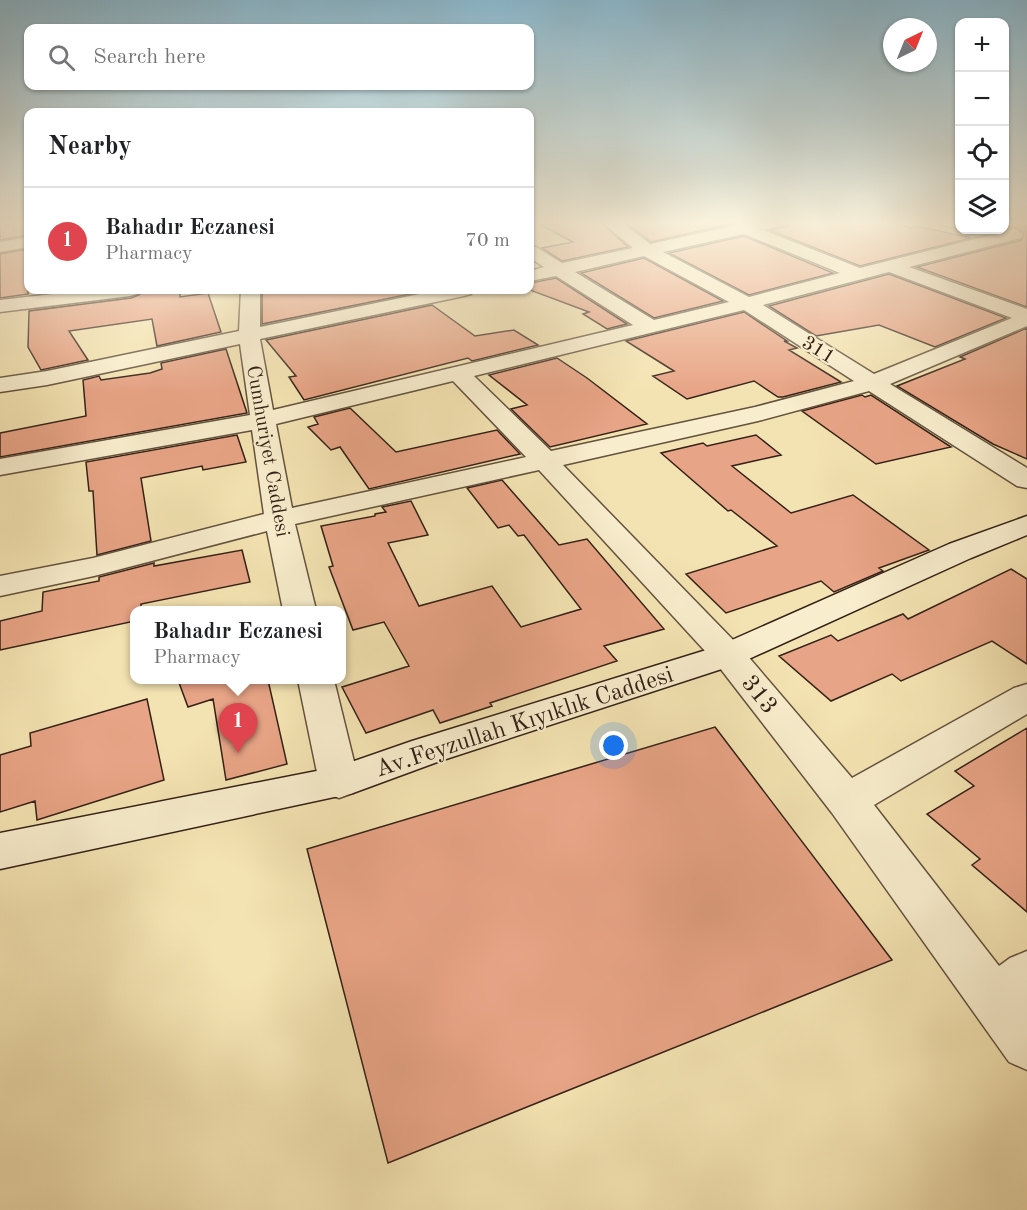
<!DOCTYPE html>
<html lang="en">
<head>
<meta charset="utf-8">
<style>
	:root { --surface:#fff; --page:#f6f6f6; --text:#202124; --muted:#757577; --line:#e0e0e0; --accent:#d93025 }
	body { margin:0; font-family:"Old Standard TT",serif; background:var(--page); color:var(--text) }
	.controls { position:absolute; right:18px; top:18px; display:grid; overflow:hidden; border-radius:12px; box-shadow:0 2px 4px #0004 }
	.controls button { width:54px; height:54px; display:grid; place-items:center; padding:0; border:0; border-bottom:2px solid var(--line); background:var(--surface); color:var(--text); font:30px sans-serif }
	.compass { position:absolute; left:883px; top:18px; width:54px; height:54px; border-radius:50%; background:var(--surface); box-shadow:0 2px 4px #0004; rotate:43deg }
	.you { position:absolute; left:614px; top:746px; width:21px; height:21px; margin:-15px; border:4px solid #fff; border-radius:50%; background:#1a73e8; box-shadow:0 0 0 9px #1a73e833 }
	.badge { display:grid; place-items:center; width:39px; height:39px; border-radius:50%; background:var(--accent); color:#fff; font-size:20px; font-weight:700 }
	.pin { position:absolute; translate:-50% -50px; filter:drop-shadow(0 2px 3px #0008) }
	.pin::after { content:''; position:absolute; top:32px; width:21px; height:18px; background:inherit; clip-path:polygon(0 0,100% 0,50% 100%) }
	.popup { position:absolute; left:130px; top:606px; width:216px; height:78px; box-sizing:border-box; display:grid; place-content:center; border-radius:12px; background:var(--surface); filter:drop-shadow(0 2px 4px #0005); font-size:20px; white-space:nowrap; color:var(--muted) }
	.popup b { font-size:22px; color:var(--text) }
	.popup::after { content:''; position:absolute; left:50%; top:100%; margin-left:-12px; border:12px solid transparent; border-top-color:var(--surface) }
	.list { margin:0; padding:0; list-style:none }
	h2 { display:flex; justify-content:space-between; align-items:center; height:78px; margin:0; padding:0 24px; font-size:26px }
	h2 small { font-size:20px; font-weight:400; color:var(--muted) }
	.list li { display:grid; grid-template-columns:39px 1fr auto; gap:18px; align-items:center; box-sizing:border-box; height:108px; padding:0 24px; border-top:2px solid var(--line) }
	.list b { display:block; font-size:22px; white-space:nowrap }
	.list p { margin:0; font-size:20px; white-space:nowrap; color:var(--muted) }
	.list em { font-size:20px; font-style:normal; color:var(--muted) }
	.icon { flex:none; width:33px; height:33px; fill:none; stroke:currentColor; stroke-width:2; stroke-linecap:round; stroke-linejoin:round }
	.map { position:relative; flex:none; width:1027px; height:1210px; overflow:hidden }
	.search { position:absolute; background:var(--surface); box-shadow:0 2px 4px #0004; left:24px; top:24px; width:510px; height:66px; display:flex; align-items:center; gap:15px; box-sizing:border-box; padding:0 21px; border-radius:12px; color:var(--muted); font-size:22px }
	.panel { position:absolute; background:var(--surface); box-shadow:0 2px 4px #0004; left:24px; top:108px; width:510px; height:186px; border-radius:12px }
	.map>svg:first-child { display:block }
	.building { fill:#e8a486; stroke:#332117; stroke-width:1.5 }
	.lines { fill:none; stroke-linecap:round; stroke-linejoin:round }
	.street-casing { stroke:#63523e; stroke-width:3 }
	.secondary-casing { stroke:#332117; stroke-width:3 }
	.street { fill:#f8edcd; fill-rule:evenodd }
	.secondary { fill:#f8edcd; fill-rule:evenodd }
	.labels { text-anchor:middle; stroke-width:4.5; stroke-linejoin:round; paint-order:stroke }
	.far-street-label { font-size:20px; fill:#332117; stroke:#f8edcd }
	.street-label { font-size:24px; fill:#332117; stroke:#f8edcd }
</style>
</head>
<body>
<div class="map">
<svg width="1027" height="1210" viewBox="0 0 1027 1210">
	<rect width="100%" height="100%" fill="#f4e3b2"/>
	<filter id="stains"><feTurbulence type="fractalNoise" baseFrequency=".00333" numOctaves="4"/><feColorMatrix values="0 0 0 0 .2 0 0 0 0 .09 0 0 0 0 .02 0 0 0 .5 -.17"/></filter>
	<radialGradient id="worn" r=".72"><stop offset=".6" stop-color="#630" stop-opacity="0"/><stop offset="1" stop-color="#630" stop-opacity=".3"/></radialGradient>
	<path class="building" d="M533,221h66l29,26 -66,14 -20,-13 31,-6z
		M624,221h119l-92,21z
		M791,221h97l23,7 5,-2 55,12 -111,28 -90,-36 18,-4z
		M1010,221h17v86l-110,-40 105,-27 2,-8 -10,-5 -9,2v-3z
		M28,222v13l-28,5v-14z
		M744,236l89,37 -84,22 -80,-42z
		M28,249v45l-28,4v-44z
		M644,258l79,43 -69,17 -73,-45z
		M889,274l117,44 -71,29 -56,-22 -63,11 -47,-30z
		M556,278l71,46 -20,5 -24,-15 6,-2 -59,-22v-7z
		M142,290h38v7l28,-4 13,39 -64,14 -5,-27 -83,12 19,29 -47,10 -13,-23 1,-36 102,-13 8,-3z
		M262,290h149l4,3 -153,31z
		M432,305l43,31 39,-6 24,15 -66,16 -4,-3 -164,42 -15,-23 7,-1 -30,-36z
		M744,312l43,29h-3l13,7 -8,2 52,32 -58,15h-5l-24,-16 -67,18 -34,-23 21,-5 -48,-30z
		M1027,328v131l-34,-15 -96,-58 68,-27 -5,-2z
		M226,349l21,64 -247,44v-24l86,-17 -3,-36 16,-4 2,4 49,-7 12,-4 -1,-6z
		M557,358l30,20 60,46 -97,23 -39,-38 16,-4 -38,-30z
		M862,395l3,2 6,-2 80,52 -75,17 -74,-53z
		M350,408l46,44 101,-22 23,24 -151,35 -29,-42 -9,3 -23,-23 10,-3 -4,-7z
		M237,435l9,27 -43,8 -1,-4 -61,12 10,63 -54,14 -4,-64h-4l-3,-29z
		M756,435l25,20 -49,11 59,47 62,-18 76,55 -50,18 4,3 -49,21 -13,-11 -95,32 -40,-39 91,-28 -46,-36 -3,1 -67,-58 42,-10 4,3z
		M502,480l57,65 28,-6 77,90 -60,17 13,15 -127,42 2,3 -52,17 -7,-13 -67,23 -24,-46 67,-21 -25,-44 -31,8 -24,-63 4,-1 -12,-40 54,-10v-2l11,-2 -4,-5 29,-6 17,34 -40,8 31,63 73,-20 29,41 60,-18 -57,-74 -6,1 -9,-11 -11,3 -31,-40z
		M242,550l8,32 -109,22v6h-6v11l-135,29v-29l42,-10 1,-19 56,-11v-4l55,-14v3z
		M1011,569l16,10v85l-35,-23 -91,40 -9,-7 -61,27 -52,-45 52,-21 7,6 65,-27 5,5z
		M178,680h90l19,84 -61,16 -13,-81 -25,8z
		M147,699l17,81 -127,40 -2,-19 -35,11v-57l31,-9 -1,-13z
		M715,727l177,233 -504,203 -81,-314z
		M1027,728v184l-55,-47 8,-6 -53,-45 47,-28 -19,-15z"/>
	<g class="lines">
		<defs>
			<path id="street" d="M601,221h19l30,23 106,-23h33l-2,3 -24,6 97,38 155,-39 8,5 -2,4 -112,29 118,42v17l-137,58 137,84v20l-10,-2 -148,-95 -111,30 -195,44 177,182 112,131 162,-90 13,-4v30l-153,91 125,161 11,-8 17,-7v119l-18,-8 -177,-249 -116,-150 -177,-193 -244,54 21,86h-33l-16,-79 -173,45 -94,20v-20l93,-18 171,-44 -12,-84 -252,45v-16l250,-44 -10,-71 -193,41 -47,7v-14l47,-7 192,-40 2,-41h19v37l179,-37h35l-3,4 -7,2 -204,43 13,71 360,-85 -77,-49 -26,5v-10l14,-4 -14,-9v-12l6,1 26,16 71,-15zM744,234l96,39 -91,24 -86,-45zM644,256l85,46 -75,18 -79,-48zM889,272l123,46 -138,56 -111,-69zM744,310l110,71 -99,26 -204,44 -77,-75zM453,381l73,76 -234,51 -16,-84z
				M936,221h24v8l-22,-5z
				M28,237v10l-28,5v-10z
				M87,290h53l-3,4 -7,2 -130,16v-12z
				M298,680h36l25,102 -6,11 -14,5 -14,-5 -6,-11z"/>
			<path id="secondary" d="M1027,516v19l-56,23 -231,105 -300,98 -87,32 -353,76v-36l337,-66 75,-26 304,-94 233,-103z"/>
		</defs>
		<use href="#street" class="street-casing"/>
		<use href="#secondary" class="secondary-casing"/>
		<use href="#street" class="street"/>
		<use href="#secondary" class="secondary"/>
	</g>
	<linearGradient id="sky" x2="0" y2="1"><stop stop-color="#8ab8ce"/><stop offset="0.57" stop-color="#faf2dc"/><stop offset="1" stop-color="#faf2dc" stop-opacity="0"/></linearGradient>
	<rect width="1027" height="391" fill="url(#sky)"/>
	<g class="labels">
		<g class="far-street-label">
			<text transform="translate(819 349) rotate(32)" y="7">311</text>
			<text transform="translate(269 451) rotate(80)" y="7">Cumhuriyet Caddesi</text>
		</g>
		<g class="street-label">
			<text transform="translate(760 694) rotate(51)" y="8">313</text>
			<text transform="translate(524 721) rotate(-18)" y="8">Av.Feyzullah Kıyıklık Caddesi</text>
		</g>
	</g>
	<rect width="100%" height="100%" filter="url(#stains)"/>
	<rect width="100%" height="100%" fill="url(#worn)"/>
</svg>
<div class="controls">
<button>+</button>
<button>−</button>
<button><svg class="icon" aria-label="locate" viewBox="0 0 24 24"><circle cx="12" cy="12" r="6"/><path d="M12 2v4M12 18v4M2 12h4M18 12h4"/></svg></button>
<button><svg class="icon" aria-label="layers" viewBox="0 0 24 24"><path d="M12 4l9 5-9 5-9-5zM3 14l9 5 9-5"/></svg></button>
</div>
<svg class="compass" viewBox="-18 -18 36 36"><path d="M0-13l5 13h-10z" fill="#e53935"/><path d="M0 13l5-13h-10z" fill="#757577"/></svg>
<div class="you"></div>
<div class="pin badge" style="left:238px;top:753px;background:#e0444e">1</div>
<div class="popup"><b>Bahadır Eczanesi</b>Pharmacy</div>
<div class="search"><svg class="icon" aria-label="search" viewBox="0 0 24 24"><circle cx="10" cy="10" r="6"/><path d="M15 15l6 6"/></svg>Search here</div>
<section class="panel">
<h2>Nearby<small></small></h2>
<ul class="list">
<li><span class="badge" style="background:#e0444e">1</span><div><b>Bahadır Eczanesi</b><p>Pharmacy</p></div><em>70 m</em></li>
</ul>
</section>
</div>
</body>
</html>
